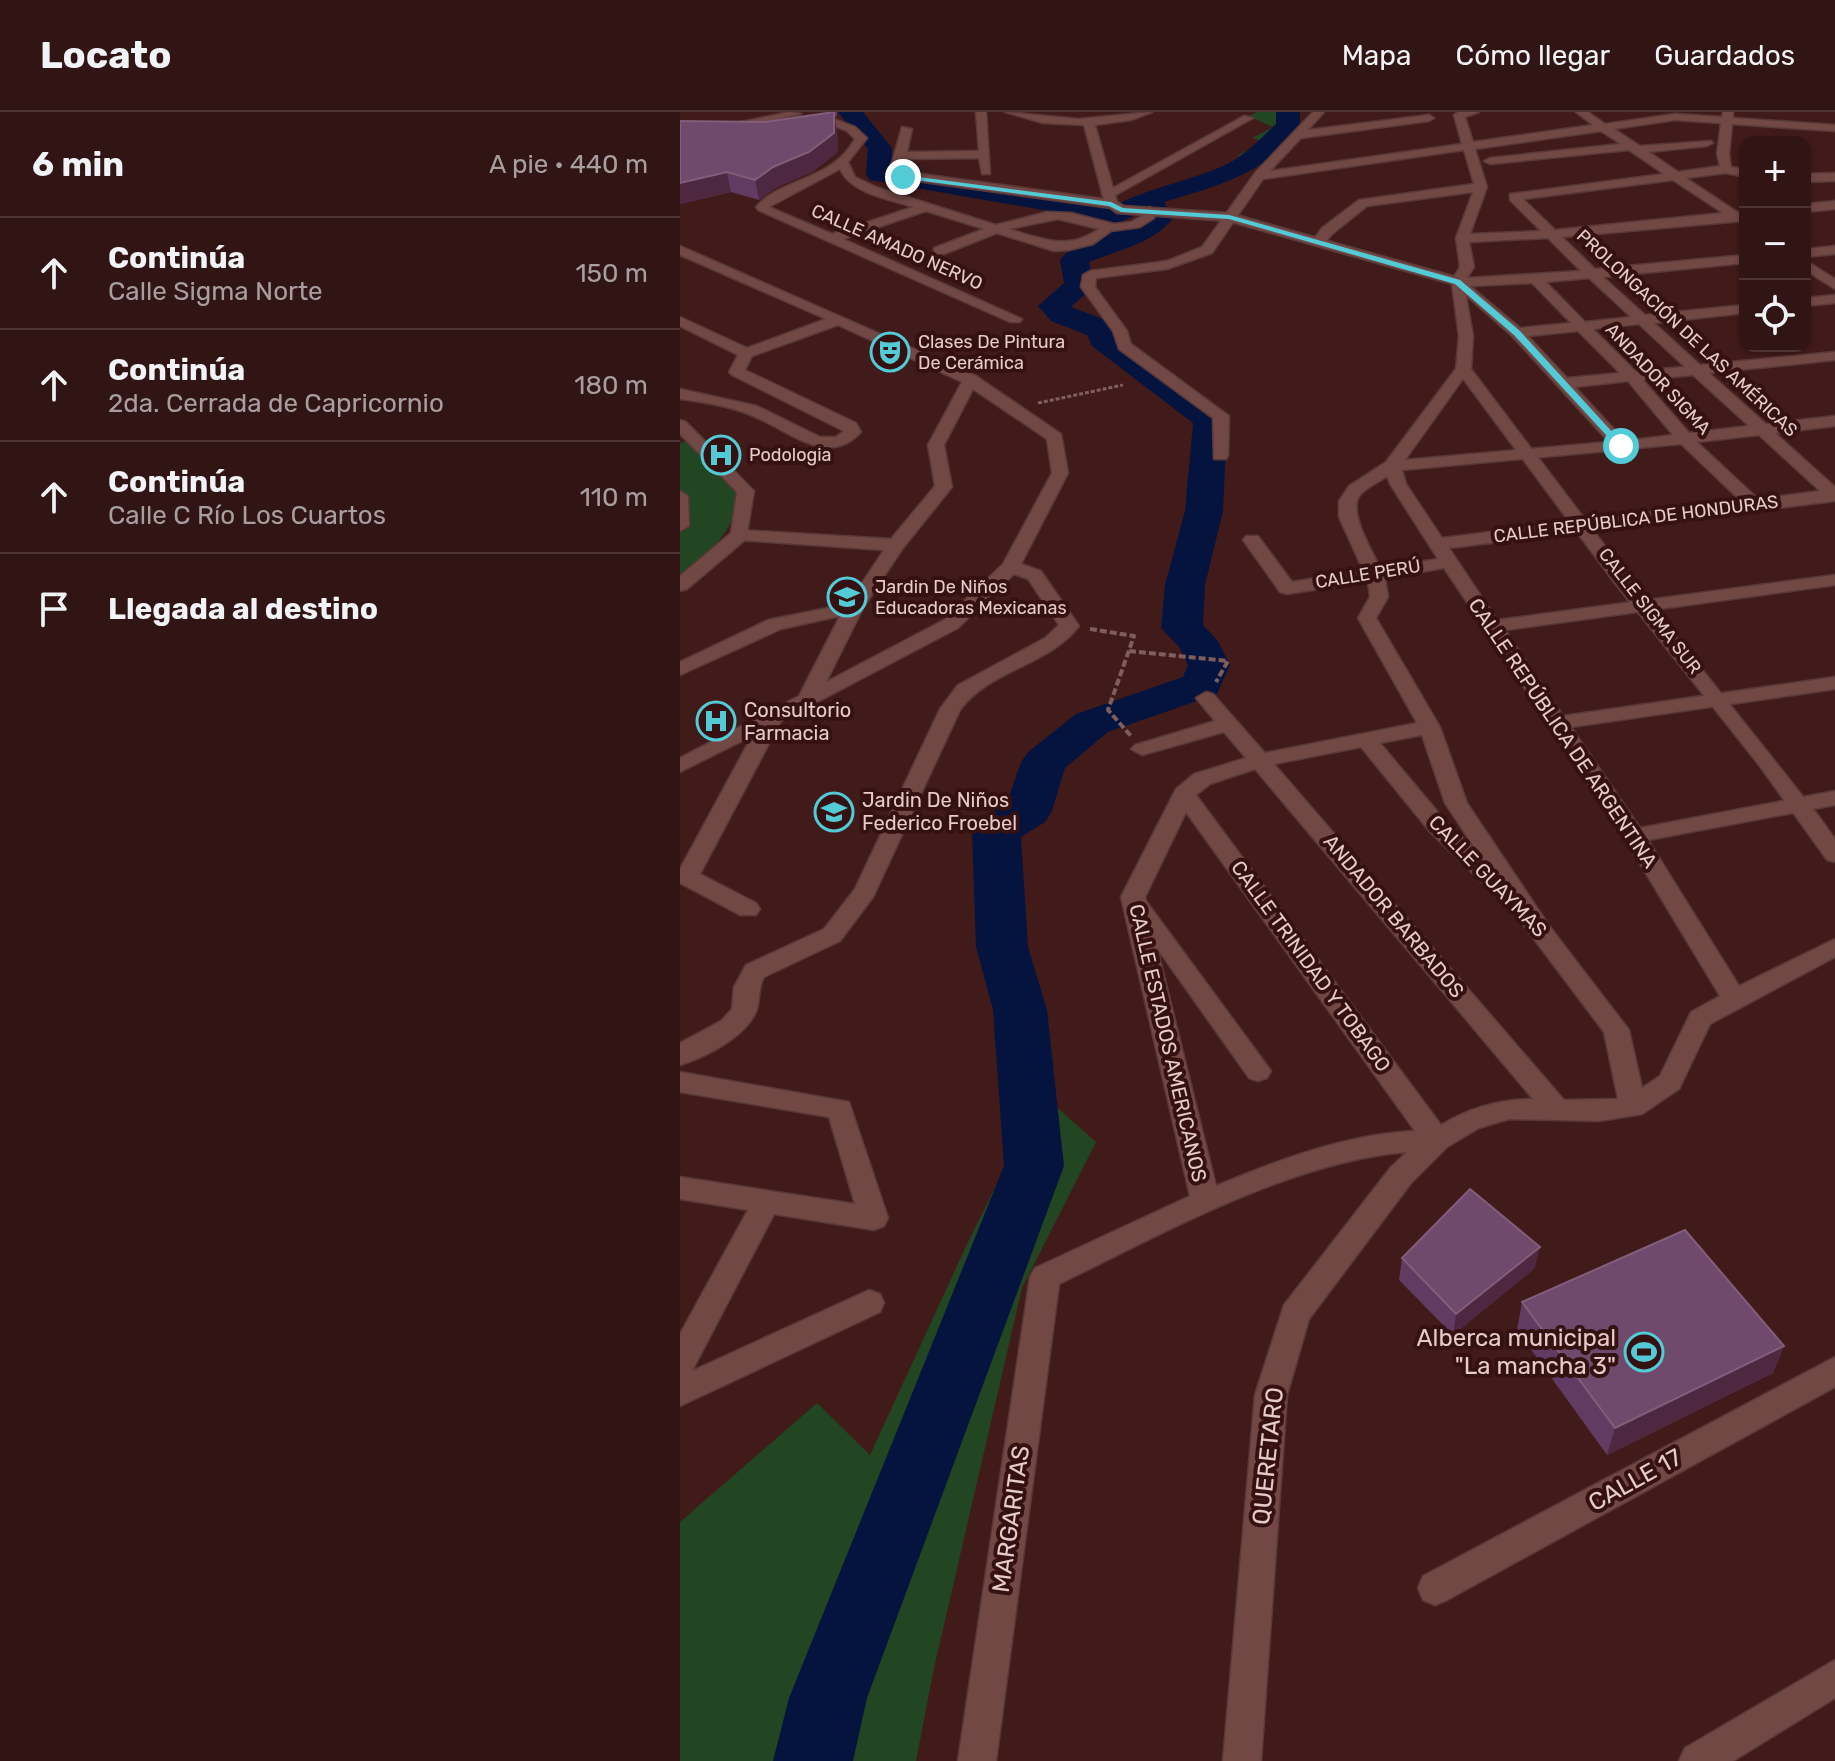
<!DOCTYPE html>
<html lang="es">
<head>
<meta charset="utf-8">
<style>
	:root { --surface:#311414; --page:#391d1d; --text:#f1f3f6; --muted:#a89ea0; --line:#4c3334 }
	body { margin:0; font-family:Rubik,sans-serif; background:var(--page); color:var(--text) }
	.controls { position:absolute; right:24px; top:24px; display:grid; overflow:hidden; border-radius:16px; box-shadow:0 2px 6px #0004 }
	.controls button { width:72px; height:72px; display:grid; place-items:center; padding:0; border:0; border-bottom:2px solid var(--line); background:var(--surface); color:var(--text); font:40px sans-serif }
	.stop { position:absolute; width:24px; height:24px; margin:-18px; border:6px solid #52cbd7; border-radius:50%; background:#fff }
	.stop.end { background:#52cbd7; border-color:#fff; box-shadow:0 2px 8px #0008 }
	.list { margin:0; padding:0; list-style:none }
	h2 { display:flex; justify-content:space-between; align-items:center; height:104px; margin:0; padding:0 32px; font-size:34px }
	h2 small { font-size:26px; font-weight:400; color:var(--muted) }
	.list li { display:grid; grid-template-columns:52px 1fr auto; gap:24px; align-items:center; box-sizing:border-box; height:112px; padding:0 32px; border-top:2px solid var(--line) }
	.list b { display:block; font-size:30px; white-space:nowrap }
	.list p { margin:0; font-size:26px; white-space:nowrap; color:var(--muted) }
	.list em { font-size:26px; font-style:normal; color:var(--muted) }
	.icon { flex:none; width:44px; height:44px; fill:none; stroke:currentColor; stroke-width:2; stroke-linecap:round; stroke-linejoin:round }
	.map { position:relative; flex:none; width:1155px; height:1649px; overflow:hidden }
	header { display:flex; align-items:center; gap:48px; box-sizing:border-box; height:112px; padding:0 40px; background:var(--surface); border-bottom:2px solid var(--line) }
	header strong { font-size:38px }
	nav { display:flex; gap:44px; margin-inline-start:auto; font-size:28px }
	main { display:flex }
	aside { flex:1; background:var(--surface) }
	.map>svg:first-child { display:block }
	.green { fill:#224522 }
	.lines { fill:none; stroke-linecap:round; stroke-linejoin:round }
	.river { fill:#04143e; fill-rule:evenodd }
	.street-casing { stroke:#583838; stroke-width:3 }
	.secondary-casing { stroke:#583838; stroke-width:3 }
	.path-far1 { stroke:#805e5d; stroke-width:3; stroke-dasharray:4 2; stroke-linecap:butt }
	.path { stroke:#805e5d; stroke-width:4; stroke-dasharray:7 3; stroke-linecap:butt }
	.street { fill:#724845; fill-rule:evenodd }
	.secondary { fill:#724845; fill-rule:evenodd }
	.wall { fill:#613b62 }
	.shaded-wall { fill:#4e2840 }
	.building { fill:#6f4a6d; stroke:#825e7b; stroke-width:2 }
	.route { fill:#52cbd7 }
	.labels { text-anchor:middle; stroke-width:8; stroke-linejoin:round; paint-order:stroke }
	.far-street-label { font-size:18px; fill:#e5cbc9; stroke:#361111 }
	.far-poi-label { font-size:18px; fill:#e5cbc9; stroke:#361111; text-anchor:start }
	.poi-label { font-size:20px; fill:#e5cbc9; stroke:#361111; text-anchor:start }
	.street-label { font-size:20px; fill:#e5cbc9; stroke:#361111 }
	.near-poi-label { font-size:24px; fill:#e5cbc9; stroke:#361111; text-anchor:end }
	.near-street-label { font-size:24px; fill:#e5cbc9; stroke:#361111 }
</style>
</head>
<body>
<header>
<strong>Locato</strong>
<nav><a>Mapa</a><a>Cómo llegar</a><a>Guardados</a></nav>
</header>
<main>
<aside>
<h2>6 min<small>A pie · 440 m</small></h2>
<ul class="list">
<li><svg class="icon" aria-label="ahead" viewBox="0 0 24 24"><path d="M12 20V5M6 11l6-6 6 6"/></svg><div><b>Continúa</b><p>Calle Sigma Norte</p></div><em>150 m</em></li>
<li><svg class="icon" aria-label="ahead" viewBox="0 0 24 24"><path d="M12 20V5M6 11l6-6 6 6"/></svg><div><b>Continúa</b><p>2da. Cerrada de Capricornio</p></div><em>180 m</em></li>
<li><svg class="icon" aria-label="ahead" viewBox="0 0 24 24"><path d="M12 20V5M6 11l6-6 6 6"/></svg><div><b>Continúa</b><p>Calle C Río Los Cuartos</p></div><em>110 m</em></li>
<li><svg class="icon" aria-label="arrive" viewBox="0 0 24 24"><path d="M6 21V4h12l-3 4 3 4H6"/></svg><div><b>Llegada al destino</b></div></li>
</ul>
</aside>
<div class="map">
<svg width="1155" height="1649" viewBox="0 0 1155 1649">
	<rect width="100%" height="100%" fill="#411b1a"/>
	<path class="green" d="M577,0h39l-2,4 8,10 -37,41 -31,-3 6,-5 -2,-4 28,-13 -14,-4 21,-11 -25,-11z
		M12,327l50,50c-1,34 -36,66 -56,90l-6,2v-138z
		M362,982l54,48 -74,146 -88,380 -18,93h-236v-239l137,-119 53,52 98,-213z"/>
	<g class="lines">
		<path class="river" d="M158,0h25l29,36v21l222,37c34,-18 71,-24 107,-39 21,-8 39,-28 55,-43v-12h24v14c-34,49 -82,59 -136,76l9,16c-18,25 -57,33 -84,44l5,24 -23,21 43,16 5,13 95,69 13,18 -4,88 -18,74 -2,40 15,16 12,24 -13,29 -109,38 -43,36 -13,43 -7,11 -24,15 7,110 19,63 17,156 -197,532 -14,63h-80l16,-63 215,-532 -11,-156 -17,-63 -4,-116 7,-11 28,-17 14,-41 7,-10 48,-38 107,-37 5,-12 -9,-18 -18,-19 4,-43 20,-74 8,-88 -101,-77 -5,-11 -36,-14 -13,-15 26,-23 -4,-23c14,-21 61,-28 84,-44l-1,-4 -25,11 -248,-43 -4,-5 2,-26z"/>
		<defs>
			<path id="street" d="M109,0l12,2 -77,16 -6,-3z
				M296,0h10l4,62h-8l-3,-16 -75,1 -5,12 212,29 6,4 -6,4 -223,-31 14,-50 10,2 -5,23 72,-1z
				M633,0h11l-16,18 121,-15 5,3 -5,3 -128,17 -31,33 192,-27 -8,-29 4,-3h21l-14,5 8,25 120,-17 -17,-13h12l17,12 70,-10 47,3 1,-5h10v6l102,7v6l-103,-7 -3,30 2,13 14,2v8l-19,-4 -40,5 51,34 8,-1 -3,10 -180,16 33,32 150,-14v8l-142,14 42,38 100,-10v8l-91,10 46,42 135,-13v8l-126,13 57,51 69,-8v10l-60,7 60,54v14l-386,47 48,72 338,-45v10l-330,45 58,86 272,-39v12l-264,38 69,101 195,-37v14l-187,35 91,146 96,-47v18l-125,67 -31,65 -37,25 -43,7 -90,-2 -30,9 -32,19 -36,36 -102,136 -22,76 -26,366h-38l32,-366 29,-90 107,-138 16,-15c-115,9 -246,82 -348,132l-63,477h-38l72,-484 5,-9 155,-72 -69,-299 55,-108 18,-15 52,-16 -22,-26 -82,23 -11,-6 4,-4 80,-24 -19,-23 10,-6 7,2 52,59 152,-30 -59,-105 12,-21 -2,-16 -81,13 -7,-2 -37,-52 3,-4h12l34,46 71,-12 -24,-53v-16l10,-15 37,-24 72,-96h10l2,3 -65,91 204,-18 -97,-106 -61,-54 9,-15 -4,-29 17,-46 -106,14 -35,28 -10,12 -11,-3 11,-15 37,-28 115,-16 -10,-34 -201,29 -51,74 -45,16 -71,9 -1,9 32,44 4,13 98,72 -1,40 -2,3h-12l-1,-41 -94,-69 -6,-18 -32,-44 2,-12 7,-4 77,-10 35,-14 53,-74zM995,8l46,3 -4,31 3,12 -42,6 -29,-20 58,-6 6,-3 -2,-2 -71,5 -26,-17zM921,19l20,13 -131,14 -6,3 6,3 139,-14 35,24 -154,20v6l31,31 -71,3 17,-47 -12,-38zM993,68l50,33 -168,17 -32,-31zM868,126l33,33 -114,7 7,-11 -5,-25zM909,166l42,39 -46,5 -39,-40zM852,171l39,40 -51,5 -50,-42zM959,212l46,43 -50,4 -42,-42zM898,219l42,42 -53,5 -39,-42zM1013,263l56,51 -60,7 -46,-53zM948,269l45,54 -48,6 -50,-54zM1079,323l61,56 -62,8 -61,-57zM1001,332l60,57 -299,37 -36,-54 -4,-14zM707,364l3,8 48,75 -58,9c-7,-16 -33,-57 -20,-73 7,-8 19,-13 27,-19zM764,456l180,269 96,159 -29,16 -31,64 -18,12 -13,-58 -79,-103 -83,-124 -27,-76 -64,-109 12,-21 -3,-19zM742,623l23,68 33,50 -31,-30 -67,-80zM681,635l70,86 62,60 13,1 16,29 82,109 14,67 -54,1 -290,-336zM575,657l278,330c-34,0 -64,9 -92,26l-245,-330 14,-11zM506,700l229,319c-68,3 -137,29 -199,55l-59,-238 92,130 9,3 9,-3 4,-7 -125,-170 -1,-4z
				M564,4l9,2 -141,79 -10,-3z
				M148,5l27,10 12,11 -19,24 7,15 21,10 120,38 51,-13 24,1 43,11 17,-2 11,-6 4,-8 4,-1 6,4 -2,7 -14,9 -29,4 -18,13 -24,6 -15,1 -57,-18 -53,21h-10v-6l50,-19 -58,-18 -83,28 179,80 -2,3h-10l-252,-112 -2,-3c24,-29 75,-25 99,-68l-8,-8 -23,-9v-4zM160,57c11,25 49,30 73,38l-81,27 -63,-27zM378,107l41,10c-31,22 -56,10 -90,0z
				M1155,61v8l-30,1v-8z
				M1155,89v8l-30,3v-8z
				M0,134l296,130 85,58 7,39 -47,91 20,7 38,55c-31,40 -90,44 -119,84l-87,187 -33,44 -76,36c-7,12 -3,26 -9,37 -13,25 -50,43 -75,51v-22l41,-22 11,-12 2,-22 12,-22 78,-36 31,-40 85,-180 18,-24 87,-47 14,-13 -31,-46 -14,-5 -56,54 -177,93 -81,153 56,29 4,6 -4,6h-16l-60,-32v-14l72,-133 -72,36v-14l119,-62 41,-80 -59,13 -101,46v-13l88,-42 80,-16 36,-54 -144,-10 -9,-5 9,-5 151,9 44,-53 -7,-41 34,-63 -124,-57 -86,31 -7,14 111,53 5,9c-33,37 -74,-3 -108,-16 -23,-10 -48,-14 -73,-17v-10l77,17 63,31h16l8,-6 -112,-56 -3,-3 9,-17 -58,-29v-9l67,31 79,-29 -146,-64zM293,277l74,50 5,34 -49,91 -59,56 -118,62 37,-74 40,-60 49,-61 -8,-42z
				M1155,134v8l-30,3v-8z
				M1125,148l30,19v10l-30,-19z
				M1155,183v8l-30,3v-8z
				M0,379l8,5 1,30 -9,5z
				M0,960l169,30 39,116 -4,8 -10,4 -100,-16 -82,157 177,-81 11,4 4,9 -4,9 -200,94v-72l68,-124 -68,-11v-22l175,27 -26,-87 -149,-25z
				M1155,1245v30l-388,213 -12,5 -12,-5 -5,-12 5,-12z
				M1155,1548v38l-102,63h-54l6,-13z"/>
			<path id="secondary" d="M325,0l73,7 74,-7 -21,8 -36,5 22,77 7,4 105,7 234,66 10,57 -2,33 156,206 193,243 15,21v23l-8,-2 -68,-95 -145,-183 -158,-213 3,-33 -7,-52 -224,-63 -111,-8 -12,-9 -21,-79 -41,-2z
				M0,308l6,2 68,69 -8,48 -59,50 -7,2v-15l51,-43 6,-41 -57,-58z"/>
		</defs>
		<use href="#street" class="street-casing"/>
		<use href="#secondary" class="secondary-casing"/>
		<path class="path-far1" d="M358,291l85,-18"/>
		<path class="path" d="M410,517l44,7 -26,74 23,26
			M449,539l99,10 -12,21"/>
		<use href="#street" class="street"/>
		<use href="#secondary" class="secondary"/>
	</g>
	<path class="wall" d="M146,0h11v5l-2,-1 2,15 1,21 -26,20 -35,15 -18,13 -28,-8 -51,12 85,-82 63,-9z
		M722,1146l133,10 -82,67 -54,-55z
		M842,1190l262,44 -11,27 -166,82 -90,-125z"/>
	<path class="shaded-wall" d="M154,0l3,19 1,21 -26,20 -35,15 -18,13 -4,-20z
		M47,60l4,20 -51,12v-21z
		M860,1135l-5,21 -82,67 3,-21z
		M1104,1234l-11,27 -166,82 8,-27z"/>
	<path class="building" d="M154,0v21l-25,19 -36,15 -18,13 -28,-8 -47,11v-62l85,1z
		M790,1077l70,58 -84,67 -54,-56z
		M1005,1118l99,116 -169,82 -93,-126z"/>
	<path class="route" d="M223,63l208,27 12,6 106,7 231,65 60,51 105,115 -7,2 -104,-113 -59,-51 -226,-65 -108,-7 -12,-6 -208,-28z"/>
	<defs>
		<symbol id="theatre-ring" viewBox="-11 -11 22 22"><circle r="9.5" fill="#361111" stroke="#52cbd7" stroke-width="1.5"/><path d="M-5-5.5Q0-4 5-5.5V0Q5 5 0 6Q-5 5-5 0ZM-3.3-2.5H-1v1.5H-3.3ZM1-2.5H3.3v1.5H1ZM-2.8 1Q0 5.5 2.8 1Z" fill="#52cbd7"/></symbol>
		<symbol id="hospital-ring" viewBox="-11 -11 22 22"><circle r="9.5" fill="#361111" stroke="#52cbd7" stroke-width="1.5"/><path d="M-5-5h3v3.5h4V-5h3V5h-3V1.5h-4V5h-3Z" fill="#52cbd7"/></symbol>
		<symbol id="school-ring" viewBox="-11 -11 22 22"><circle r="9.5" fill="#361111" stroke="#52cbd7" stroke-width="1.5"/><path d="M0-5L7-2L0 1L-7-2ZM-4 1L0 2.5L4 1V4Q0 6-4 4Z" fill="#52cbd7"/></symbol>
		<symbol id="stadium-ring" viewBox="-11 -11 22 22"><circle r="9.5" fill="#361111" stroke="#52cbd7" stroke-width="1.5"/><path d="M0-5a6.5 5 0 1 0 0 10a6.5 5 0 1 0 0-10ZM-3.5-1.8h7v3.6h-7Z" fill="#52cbd7"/></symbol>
	</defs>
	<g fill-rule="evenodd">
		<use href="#theatre-ring" x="188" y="218" width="44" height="44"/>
		<use href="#hospital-ring" x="19" y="321" width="44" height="44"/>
		<use href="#school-ring" x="145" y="463" width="44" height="44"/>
		<use href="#hospital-ring" x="14" y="587" width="44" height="44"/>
		<use href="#school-ring" x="132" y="678" width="44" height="44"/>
		<use href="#stadium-ring" x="942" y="1218" width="44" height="44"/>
	</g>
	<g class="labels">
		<g class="far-street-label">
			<text transform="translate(217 135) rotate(24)" y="6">CALLE AMADO NERVO</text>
			<text transform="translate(1007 221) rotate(43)" y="6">PROLONGACIÓN DE LAS AMÉRICAS</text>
			<text transform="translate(978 267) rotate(47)" y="6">ANDADOR SIGMA</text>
			<text transform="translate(956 407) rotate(-7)" y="6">CALLE REPÚBLICA DE HONDURAS</text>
			<text transform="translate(688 462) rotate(-9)" y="6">CALLE PERÚ</text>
			<text transform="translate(970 499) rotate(52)" y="6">CALLE SIGMA SUR</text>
		</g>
		<g class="far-poi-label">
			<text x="238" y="236">Clases De Pintura<tspan x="238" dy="21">De Cerámica</tspan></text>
			<text x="69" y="349">Podologia</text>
			<text x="195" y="481">Jardin De Niños<tspan x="195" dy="21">Educadoras Mexicanas</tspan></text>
		</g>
		<g class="poi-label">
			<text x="64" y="605">Consultorio<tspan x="64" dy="23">Farmacia</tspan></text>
			<text x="182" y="695">Jardin De Niños<tspan x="182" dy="23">Federico Froebel</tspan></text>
		</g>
		<g class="street-label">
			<text transform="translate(883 621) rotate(56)" y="7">CALLE REPÚBLICA DE ARGENTINA</text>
			<text transform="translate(808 764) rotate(46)" y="7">CALLE GUAYMAS</text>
			<text transform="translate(714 804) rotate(50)" y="7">ANDADOR BARBADOS</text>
			<text transform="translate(631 854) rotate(54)" y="7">CALLE TRINIDAD Y TOBAGO</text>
			<text transform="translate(488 931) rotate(77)" y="7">CALLE ESTADOS AMERICANOS</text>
		</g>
		<g class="near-poi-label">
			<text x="936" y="1234">Alberca municipal<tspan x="936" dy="28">"La mancha 3"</tspan></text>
		</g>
		<g class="near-street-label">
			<text transform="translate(588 1344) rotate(-84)" y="8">QUERETARO</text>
			<text transform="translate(955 1368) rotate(-29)" y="8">CALLE 17</text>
			<text transform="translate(331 1407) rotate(-82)" y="8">MARGARITAS</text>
		</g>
	</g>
</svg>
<div class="controls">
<button>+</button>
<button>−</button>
<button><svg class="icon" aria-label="locate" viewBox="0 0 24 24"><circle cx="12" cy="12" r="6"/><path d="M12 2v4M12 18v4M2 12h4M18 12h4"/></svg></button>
</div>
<div class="stop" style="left:941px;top:334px"></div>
<div class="stop end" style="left:223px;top:65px"></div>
</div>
</main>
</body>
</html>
